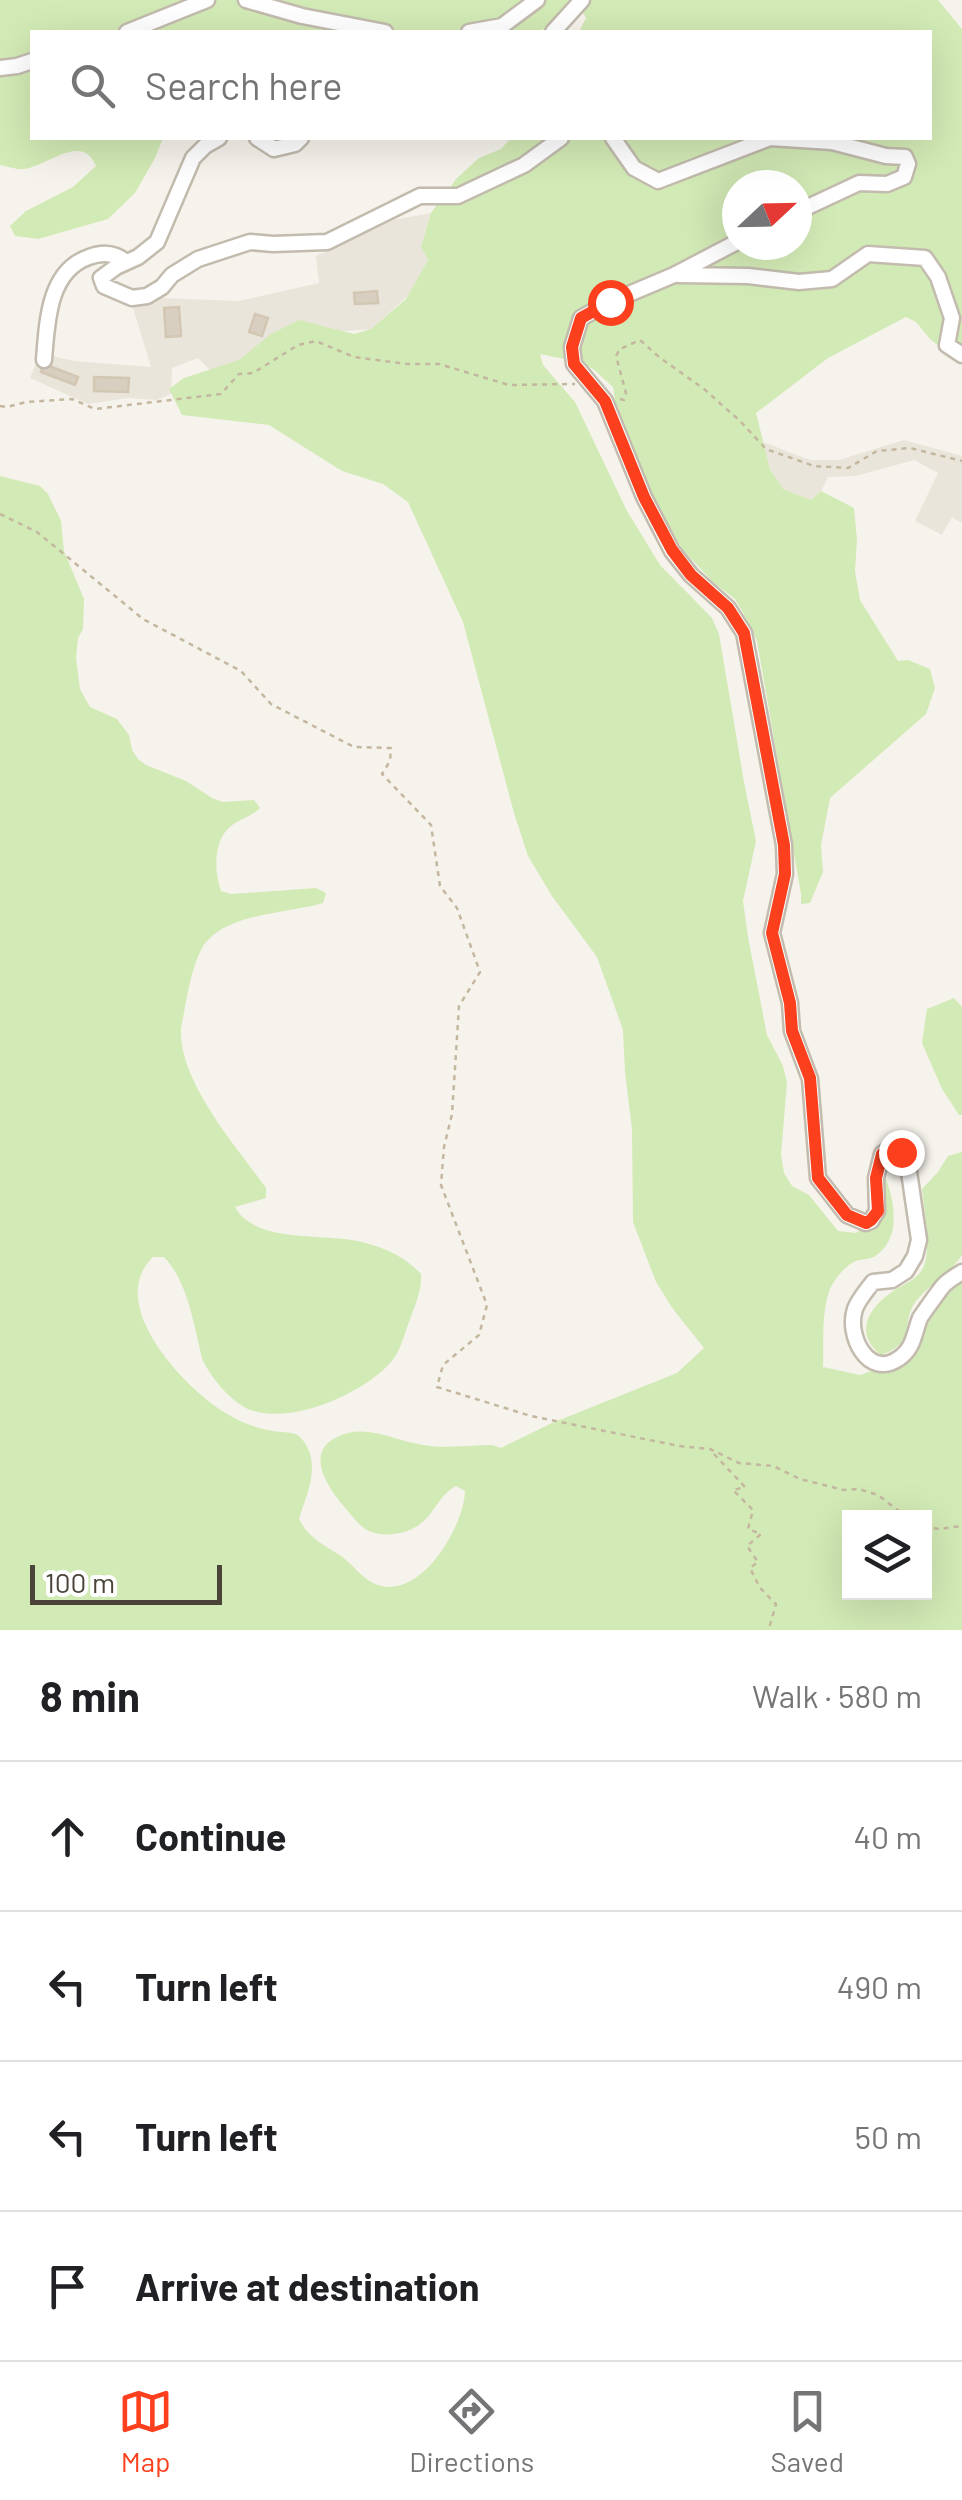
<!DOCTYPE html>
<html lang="en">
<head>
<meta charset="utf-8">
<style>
	:root { --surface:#fff; --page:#f6f6f6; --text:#202124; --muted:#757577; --line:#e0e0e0; --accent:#fc3f1d }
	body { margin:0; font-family:Barlow,sans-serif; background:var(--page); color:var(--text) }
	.controls { position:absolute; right:30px; bottom:30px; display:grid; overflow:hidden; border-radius:0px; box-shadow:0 10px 40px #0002 }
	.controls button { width:90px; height:90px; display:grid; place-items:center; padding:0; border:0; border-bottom:2px solid var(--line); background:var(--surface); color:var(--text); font:50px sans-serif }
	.compass { position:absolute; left:722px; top:170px; width:90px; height:90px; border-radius:50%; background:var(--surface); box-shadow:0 10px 40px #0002; rotate:68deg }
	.scale { position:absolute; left:30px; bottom:25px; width:192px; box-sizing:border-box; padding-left:10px; border:5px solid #4b4439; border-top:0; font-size:28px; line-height:35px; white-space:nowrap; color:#4b4439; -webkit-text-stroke:8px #fff; paint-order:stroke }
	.stop { position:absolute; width:30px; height:30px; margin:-22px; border:8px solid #fc3f1d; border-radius:50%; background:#fff }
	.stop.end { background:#fc3f1d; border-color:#fff; box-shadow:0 2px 10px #0008 }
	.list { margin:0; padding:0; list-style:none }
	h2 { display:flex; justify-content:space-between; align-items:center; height:130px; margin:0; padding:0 40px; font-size:42px }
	h2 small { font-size:32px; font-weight:400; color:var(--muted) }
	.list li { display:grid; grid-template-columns:65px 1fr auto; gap:30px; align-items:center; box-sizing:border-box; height:150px; padding:0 40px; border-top:2px solid var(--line) }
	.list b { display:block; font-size:38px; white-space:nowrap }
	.list em { font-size:32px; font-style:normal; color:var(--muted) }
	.icon { flex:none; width:55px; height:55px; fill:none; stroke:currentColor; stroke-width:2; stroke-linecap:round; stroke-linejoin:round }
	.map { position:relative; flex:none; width:962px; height:1630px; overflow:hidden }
	.search { position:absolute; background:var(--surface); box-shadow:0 10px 40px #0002; left:30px; right:30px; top:30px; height:110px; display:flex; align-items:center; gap:25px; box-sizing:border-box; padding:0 35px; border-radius:0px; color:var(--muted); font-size:38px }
	.sheet { height:730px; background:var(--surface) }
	nav { display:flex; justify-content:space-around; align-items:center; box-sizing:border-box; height:140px; border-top:2px solid var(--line); background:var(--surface); font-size:28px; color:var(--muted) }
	nav a { display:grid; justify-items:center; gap:5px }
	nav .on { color:var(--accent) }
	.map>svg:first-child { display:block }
	.residential { fill:#eae5da }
	.green { fill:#d2eab5; fill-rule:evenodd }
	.building { fill:#d8cfc1; stroke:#d3c7b4; stroke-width:2.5 }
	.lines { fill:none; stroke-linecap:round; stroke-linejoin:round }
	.minor-casing { stroke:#c2bbae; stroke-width:19 }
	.path { stroke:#c4b79f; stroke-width:2.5; stroke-dasharray:5 5; stroke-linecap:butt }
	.minor { stroke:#fff; stroke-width:14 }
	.route { stroke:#fc3f1d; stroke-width:12 }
</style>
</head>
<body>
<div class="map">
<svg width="962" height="1630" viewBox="0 0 962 1630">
	<rect width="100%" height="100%" fill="#f6f3ec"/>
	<path class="residential" d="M431,213l-10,34 7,13 -15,31 -42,38 -78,6 -79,39 -16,-16 -26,10 -1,26 -14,6 -29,-2 -40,6 -58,-26 10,-25 34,8 77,6 -19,-62 29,-7 77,3 81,-18 -3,-27 77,-36z
		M904,440l58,16v67l-10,-6 -10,18 -27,-14 23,-48 -24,-13 -58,16 -28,1 -7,14 -10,9 -28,-11 -13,-20 -7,-27 47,18h29z"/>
	<path class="green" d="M0,0h938l24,29v325l-10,3 -22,-18 -14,-17 -10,-5 -78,41 -72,55 14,56 13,20 28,11 10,-9 33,17 3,32 -2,31 5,29 38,61 10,-1 22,9 5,19 -9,26 -96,84 -9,47 2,27 -13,31 -9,1v-10l-44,-253 -12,-25 -10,-17 -21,-16 -31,-33 -25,-42 -41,-94 -4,-27 -20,-18 -14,-7 -39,-8 3,11 32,37 52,109 33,54 52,53 7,16 25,148 12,59 -13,60 5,36 19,98 16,31 4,16 -6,73 3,18 8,13 17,9 29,36 18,2 14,-10 2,-63 5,-1c14,25 29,74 1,95 -5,5 -15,5 -22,7 -10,4 -21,17 -26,28 -9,23 -6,54 -7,78l37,8 29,-10 25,-28 17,-40 31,-20v353h-962v-1154l40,10 8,8 13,27 3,30 20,48 -1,30 -5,9 -2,20 4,31 10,18 27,12 12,16 3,15 6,9 8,6 40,16 26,17 11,4 31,-2 6,8c-9,9 -19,10 -29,18 -18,14 -17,46 -10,65l10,3 85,-6 10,5 -3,10c-37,11 -103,10 -122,47 -11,21 -15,55 -20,78 -3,53 55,118 85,160v10l-31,9c19,35 82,27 117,33 25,4 52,15 69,34 1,15 -5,30 -11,45 -5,13 -9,31 -18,42 -28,33 -107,68 -148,46 -17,-10 -32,-29 -41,-46 -9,-33 -14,-78 -39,-104h-11c-49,47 32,131 71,155 19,12 36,18 58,20 8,1 14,0 20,7 20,25 5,54 -3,80 8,17 24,26 39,35 15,9 25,28 43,32 42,10 83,-60 84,-95l-9,-5c-22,12 -22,36 -49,45 -11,4 -28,5 -38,0 -9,-4 -16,-14 -22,-21 -22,-25 -47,-64 1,-77 25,-6 51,9 75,12 22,4 46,0 69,0l9,3 51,-25 125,-50 27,-25 -31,-39 -17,-27 -23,-60 -1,-93 -7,-57 -2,-42 -26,-73 -45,-61 -24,-40 -14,-43 -51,-191 -55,-120 -25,-18 -41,-13 -73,-46 -87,-10 -13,-26 15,-11 55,-18 32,-26 28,-14 55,14 17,-5 35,-30 22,-39 -7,-13 10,-34 26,-35 22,-20 22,-9 10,-11h419v-106h-351l7,-14 -3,-5c-17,-2 -31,8 -43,19h-508v106h131l-8,20 -20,35 -27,26 -70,20 -23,-3 -5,-10 16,-15 47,-24 23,-21c-14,-34 -48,0 -72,3 -7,1 -17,-3 -24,-4zM737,185h60v60h-60zM850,1518h74v74h-74z
		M954,998l8,9v108h-3l-17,-26 -20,-46 5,-34z
		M962,1152v103c-14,21 -30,27 -45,45 -18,22 2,42 -36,55 -27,-21 -14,-46 11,-63 10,-7 25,-12 31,-24 9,-18 1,-59 -1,-79l16,-17 10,-16z"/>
	<path class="building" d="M377,291l1,12 -23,1 -1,-11z
		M179,307l2,29 -15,1 -2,-29z
		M255,314l13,4 -6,18 -13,-4z
		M44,364l34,13 -3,8 -34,-13z
		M94,377l35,1 -1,14 -34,-1z"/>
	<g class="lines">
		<defs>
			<path id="minor" d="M246,0l56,16 83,16
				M127,32l80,-32
				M469,32l33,-6 35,-26
				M553,32l29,-32
				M0,68l17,-2 15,-5
				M219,138l-14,8 -12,12 -36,84 -19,15 -22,10 -15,11 3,8 28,12 15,-2 15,-9 10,-12 26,-16 52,-17 23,2 54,-2 93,-46h38l66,-31 37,-27
				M257,138l17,11 21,-5 6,-6
				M613,138l21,30 24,13 112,-43 62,4 54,14 19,1 3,7 -4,13 -17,7 -28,-1 -62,29
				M737,242l-63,33 -64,27 -29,16 -9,29 2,17 31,37 39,96 28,54 19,24 37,33 16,25 40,212 1,29 -13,59 18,70 2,28 18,48 8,99 29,37 19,8 5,-2 6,-10 -1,-33 6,-24 9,-6 10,5 7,12 11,75 -4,16 -9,15 -14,9 -19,2c-6,8 -15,18 -18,27 -9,26 13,70 43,50 16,-10 16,-26 22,-41 1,-2 21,-30 23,-32 5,-6 13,-10 19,-14
				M679,275l69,1 51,6 33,-3 36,-25 57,4 13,19 14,41 -5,27 15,10
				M44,360c3,-37 4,-89 45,-103 13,-5 26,-4 37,5"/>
		</defs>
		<use href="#minor" class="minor-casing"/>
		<path class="path" d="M620,399l4,1 2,-7 -10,-37 4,-7 20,-9 19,17 45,32 36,32 26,28 48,17 34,2 29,-17 33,-3 52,13
			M0,406l7,1 19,-5 46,-3 23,10 126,-15 18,-20 14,-1 45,-28 18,-4 38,16 53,7h32l70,21 66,-1
			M0,514l37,18 106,87 98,52 30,33 83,43 37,1 -1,13 -8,13 49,51 9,61 17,22 23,64 -21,34 -7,108 -8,33 -3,38 46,120 -8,30 -36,30 -6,22 94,29 148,30 31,3 29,14 34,3 27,13 44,11 15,-1 19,6 30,23
			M714,1454l31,33 -12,3 20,20 -5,19 13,5 -14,12 11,16 -8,6 10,20 16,16 -6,21 2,5
			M924,1526l15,3 23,-3"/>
		<use href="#minor" class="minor"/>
	</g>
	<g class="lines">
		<path class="route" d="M610,302l-29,16 -9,29 2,17 31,37 39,96 28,53 19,25 37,33 16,25 40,212 1,29 -13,59 18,70 2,28 18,47 8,100 29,37 19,8 5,-3 7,-9 -2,-33 6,-24 9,-6 10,4"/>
	</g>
</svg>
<div class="controls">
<button><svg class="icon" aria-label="layers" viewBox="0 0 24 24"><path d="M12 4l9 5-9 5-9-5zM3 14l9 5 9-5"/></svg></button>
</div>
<svg class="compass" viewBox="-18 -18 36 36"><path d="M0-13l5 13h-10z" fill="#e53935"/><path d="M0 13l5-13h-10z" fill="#757577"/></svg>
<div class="scale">100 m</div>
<div class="stop" style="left:610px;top:302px"></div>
<div class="stop end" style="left:901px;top:1152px"></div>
<div class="search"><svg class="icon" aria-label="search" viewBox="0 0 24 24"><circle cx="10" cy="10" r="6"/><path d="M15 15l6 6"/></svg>Search here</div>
</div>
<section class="sheet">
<h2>8 min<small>Walk · 580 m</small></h2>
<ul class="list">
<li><svg class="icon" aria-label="ahead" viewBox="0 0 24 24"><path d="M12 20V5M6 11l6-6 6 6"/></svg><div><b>Continue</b></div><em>40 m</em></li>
<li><svg class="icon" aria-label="left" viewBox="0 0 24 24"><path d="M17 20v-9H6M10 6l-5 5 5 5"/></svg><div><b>Turn left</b></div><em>490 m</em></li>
<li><svg class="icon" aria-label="left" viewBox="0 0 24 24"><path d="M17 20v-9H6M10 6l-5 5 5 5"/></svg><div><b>Turn left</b></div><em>50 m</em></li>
<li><svg class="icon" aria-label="arrive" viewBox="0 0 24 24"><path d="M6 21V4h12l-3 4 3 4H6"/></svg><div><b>Arrive at destination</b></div></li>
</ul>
</section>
<nav>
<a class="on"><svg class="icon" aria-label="map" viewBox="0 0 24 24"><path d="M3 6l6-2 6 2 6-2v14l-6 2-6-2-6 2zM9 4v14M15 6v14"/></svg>Map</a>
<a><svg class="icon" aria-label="directions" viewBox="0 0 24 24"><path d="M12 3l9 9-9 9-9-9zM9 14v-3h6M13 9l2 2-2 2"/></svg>Directions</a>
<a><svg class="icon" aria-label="saved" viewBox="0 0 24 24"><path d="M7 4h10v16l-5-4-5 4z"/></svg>Saved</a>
</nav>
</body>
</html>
